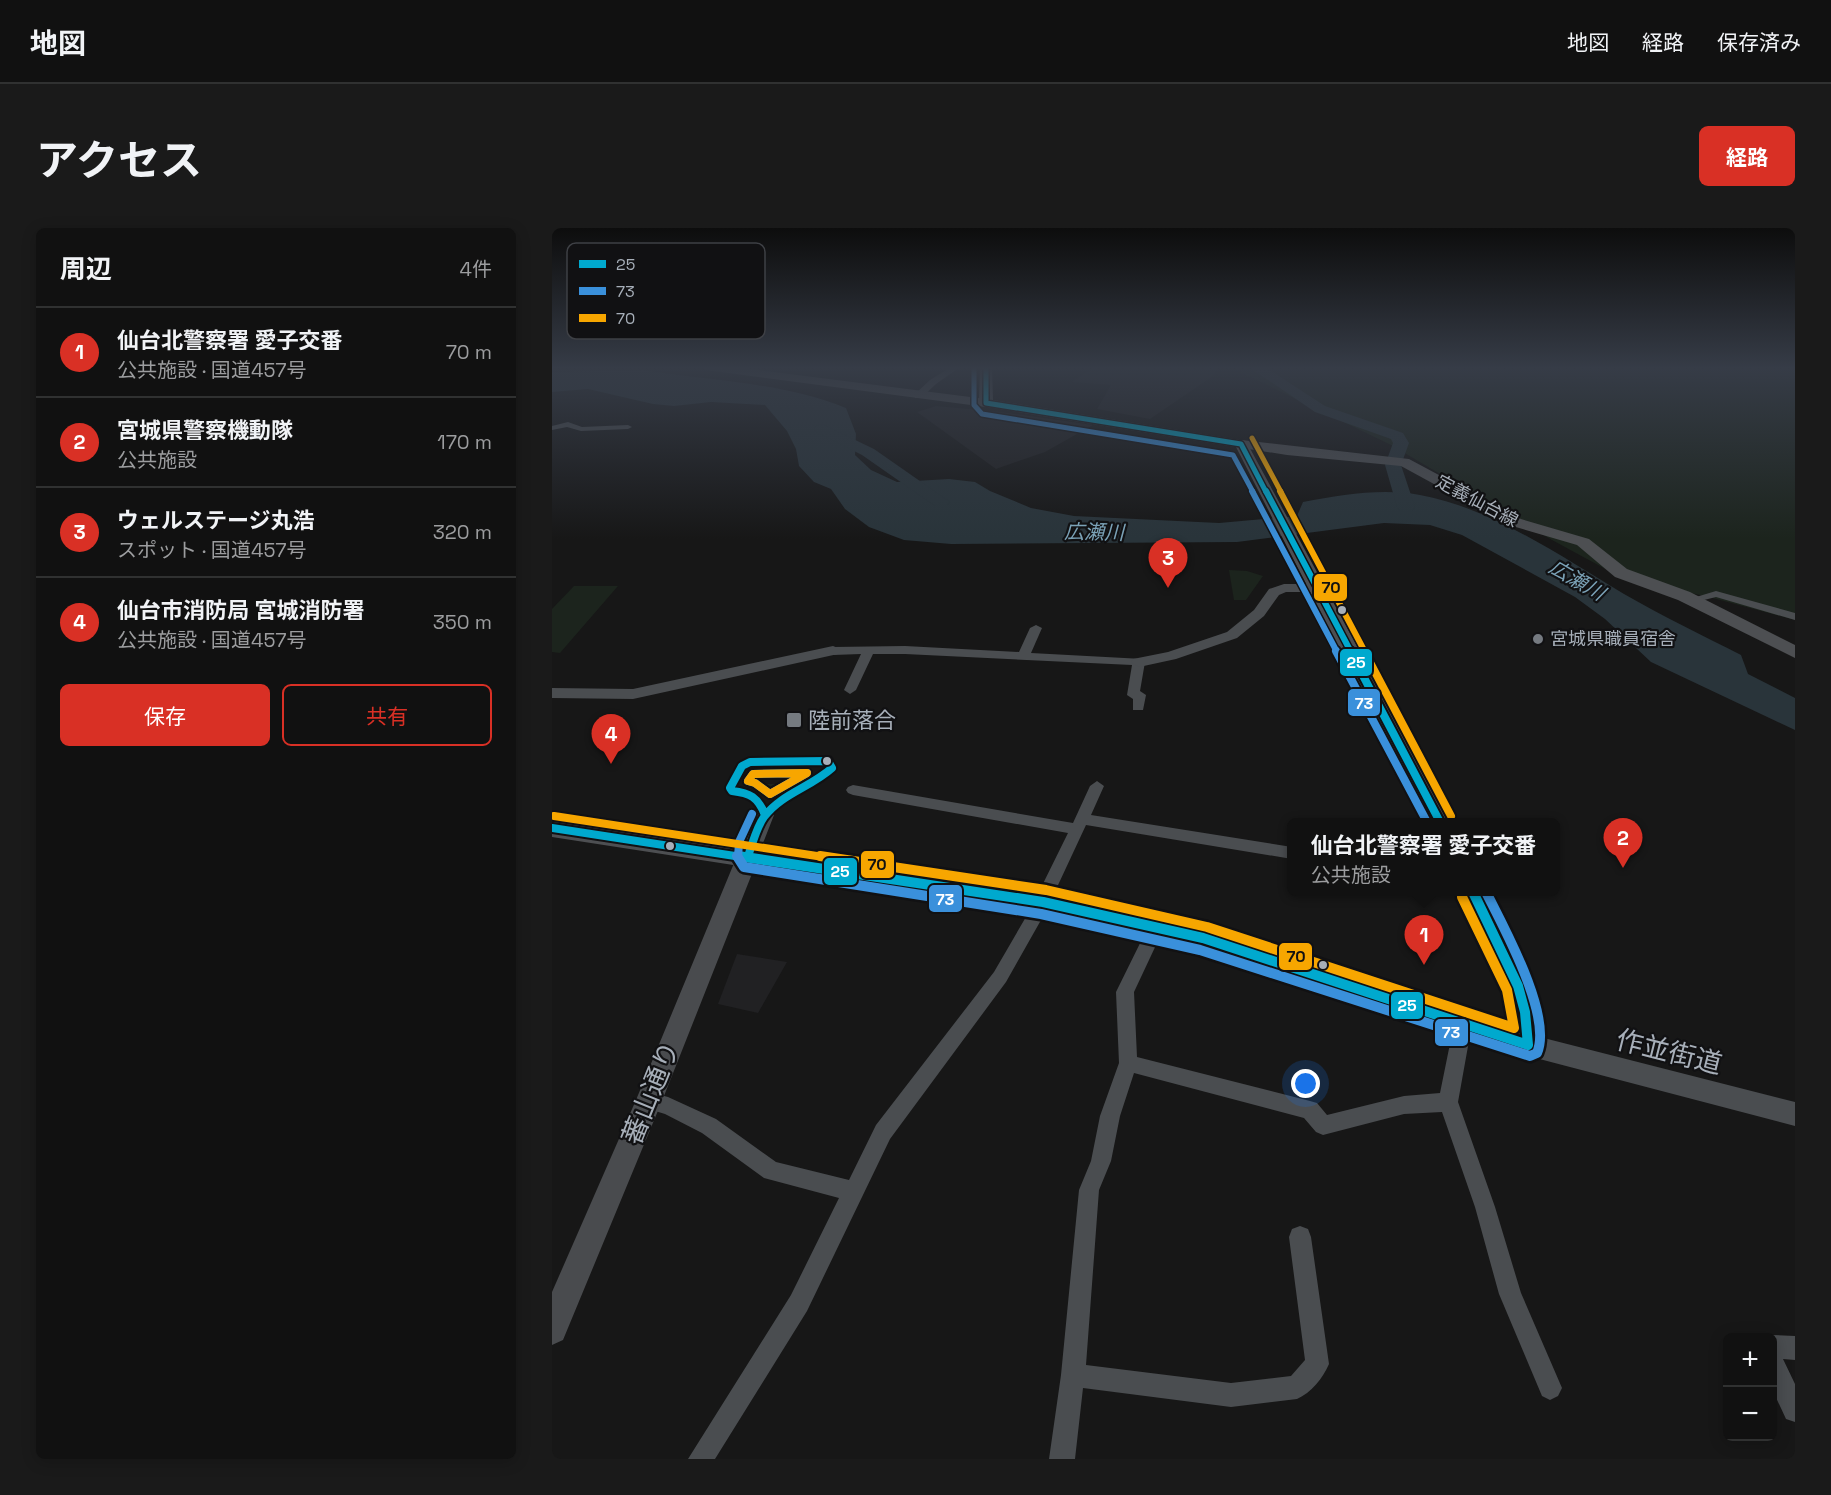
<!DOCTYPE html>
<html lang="ja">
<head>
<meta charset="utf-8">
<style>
	:root { --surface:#111; --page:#1a1a1a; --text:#f1f3f6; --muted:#9c9d9f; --line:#303131; --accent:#d93025 }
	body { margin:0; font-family:"Space Grotesk","Noto Sans JP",sans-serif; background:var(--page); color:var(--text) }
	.controls { position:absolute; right:18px; bottom:18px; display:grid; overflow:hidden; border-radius:9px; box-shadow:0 3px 15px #0003 }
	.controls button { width:54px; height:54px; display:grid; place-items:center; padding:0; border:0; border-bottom:2px solid var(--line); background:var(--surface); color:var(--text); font:30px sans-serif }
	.you { position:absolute; left:754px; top:856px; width:21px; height:21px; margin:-15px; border:4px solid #fff; border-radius:50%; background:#1a73e8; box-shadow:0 0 0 9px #1a73e833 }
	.badge { display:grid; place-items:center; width:39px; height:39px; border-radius:50%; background:var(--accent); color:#fff; font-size:20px; font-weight:700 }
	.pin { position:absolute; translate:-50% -50px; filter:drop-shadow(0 2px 3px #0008) }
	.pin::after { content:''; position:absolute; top:32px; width:21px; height:18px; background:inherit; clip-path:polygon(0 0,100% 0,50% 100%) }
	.popup { position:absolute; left:735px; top:590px; width:273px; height:78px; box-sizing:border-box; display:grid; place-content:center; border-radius:9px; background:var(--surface); filter:drop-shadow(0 2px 4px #0005); font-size:20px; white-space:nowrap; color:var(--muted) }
	.popup b { font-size:22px; color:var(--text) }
	.popup::after { content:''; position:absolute; left:50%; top:100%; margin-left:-12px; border:12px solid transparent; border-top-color:var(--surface) }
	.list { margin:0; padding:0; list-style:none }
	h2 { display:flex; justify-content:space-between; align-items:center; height:78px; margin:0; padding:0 24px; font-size:26px }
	h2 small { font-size:20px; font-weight:400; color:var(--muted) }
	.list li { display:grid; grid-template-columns:39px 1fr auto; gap:18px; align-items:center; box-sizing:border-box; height:90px; padding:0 24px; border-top:2px solid var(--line) }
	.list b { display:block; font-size:22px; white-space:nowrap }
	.list p { margin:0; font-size:20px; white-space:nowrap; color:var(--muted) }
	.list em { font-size:20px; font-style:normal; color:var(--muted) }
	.actions { display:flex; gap:12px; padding:18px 24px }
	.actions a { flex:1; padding:14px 0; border:2px solid var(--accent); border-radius:9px; text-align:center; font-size:21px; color:var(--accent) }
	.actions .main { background:var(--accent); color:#fff }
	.map { position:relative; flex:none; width:1243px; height:1231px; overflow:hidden; border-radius:9px }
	header { display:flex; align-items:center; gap:36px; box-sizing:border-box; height:84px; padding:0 30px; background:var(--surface); border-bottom:2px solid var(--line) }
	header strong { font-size:28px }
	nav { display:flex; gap:33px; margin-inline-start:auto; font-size:21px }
	.intro { display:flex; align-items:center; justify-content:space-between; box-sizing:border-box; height:144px; padding:0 36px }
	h1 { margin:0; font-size:42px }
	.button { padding:15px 27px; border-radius:9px; background:var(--accent); color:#fff; font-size:21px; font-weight:700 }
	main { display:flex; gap:36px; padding:0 36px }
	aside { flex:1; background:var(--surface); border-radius:9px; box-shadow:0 3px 15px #0003 }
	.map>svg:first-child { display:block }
	.built { fill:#212123 }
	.green { fill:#1c241d }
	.water { fill:#29343a }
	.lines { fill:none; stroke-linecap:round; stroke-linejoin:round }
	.river { fill:#29343a; fill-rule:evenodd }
	.minor { fill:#4a4d50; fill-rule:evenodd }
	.tertiary { fill:#4a4d50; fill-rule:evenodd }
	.secondary { fill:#494b4e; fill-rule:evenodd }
	.primary { fill:#4d4f52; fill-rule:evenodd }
	.trunk { fill:#4d4f52; fill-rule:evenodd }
	.bus-1-far3-casing { stroke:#111113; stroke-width:8 }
	.bus-1-far2-casing { stroke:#111113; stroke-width:9 }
	.bus-1-far1-casing { stroke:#111113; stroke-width:12 }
	.bus-1-casing { stroke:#111113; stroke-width:15 }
	.bus-2-far3-casing { stroke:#111113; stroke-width:8 }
	.bus-2-far2-casing { stroke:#111113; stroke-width:9 }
	.bus-2-far1-casing { stroke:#111113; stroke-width:12 }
	.bus-2-casing { stroke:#111113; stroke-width:15 }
	.bus-3-far3-casing { stroke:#111113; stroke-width:8 }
	.bus-3-far2-casing { stroke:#111113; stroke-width:9 }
	.bus-3-far1-casing { stroke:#111113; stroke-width:12 }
	.bus-3-casing { stroke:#111113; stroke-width:15 }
	.bus-1-far3 { stroke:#00a9ce; stroke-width:5 }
	.bus-1-far2 { stroke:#00a9ce; stroke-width:6 }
	.bus-1-far1 { stroke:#00a9ce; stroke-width:8 }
	.bus-1 { stroke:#00a9ce; stroke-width:10 }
	.bus-2-far3 { stroke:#3a90db; stroke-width:5 }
	.bus-2-far2 { stroke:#3a90db; stroke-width:6 }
	.bus-2-far1 { stroke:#3a90db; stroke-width:8 }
	.bus-2 { stroke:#3a90db; stroke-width:10 }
	.bus-3-far3 { stroke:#f7a600; stroke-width:5 }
	.bus-3-far2 { stroke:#f7a600; stroke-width:6 }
	.bus-3-far1 { stroke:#f7a600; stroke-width:8 }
	.bus-3 { stroke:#f7a600; stroke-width:10 }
	.bus-dot { fill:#a7afb9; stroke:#111113; stroke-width:2 }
	.poi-dot { fill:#757a80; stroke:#111113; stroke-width:2 }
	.labels { text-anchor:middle; stroke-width:4.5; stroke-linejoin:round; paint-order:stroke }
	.far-street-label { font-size:18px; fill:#a7afb9; stroke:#111113 }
	.far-poi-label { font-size:18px; fill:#a7afb9; stroke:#111113; text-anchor:start }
	.far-water-label { font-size:20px; font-style:italic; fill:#7ba2b7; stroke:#111113 }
	.poi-label { font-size:22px; fill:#a7afb9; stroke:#111113; text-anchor:start }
	.near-street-label { font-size:27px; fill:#a7afb9; stroke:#111113 }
	.key { fill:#111113; stroke:#3e4045; stroke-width:1.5 }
	.key-label { font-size:16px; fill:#a7afb9 }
	.line-badge { stroke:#111113; stroke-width:2 }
	.badge-label { font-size:16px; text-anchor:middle; font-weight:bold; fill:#fff }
	.pale-badge-label { font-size:16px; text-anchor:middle; font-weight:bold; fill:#111 }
</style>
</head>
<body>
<header>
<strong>地図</strong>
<nav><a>地図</a><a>経路</a><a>保存済み</a></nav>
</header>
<div class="intro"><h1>アクセス</h1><a class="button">経路</a></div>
<main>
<aside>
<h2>周辺<small>4件</small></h2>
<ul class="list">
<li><span class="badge">1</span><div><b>仙台北警察署 愛子交番</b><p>公共施設 · 国道457号</p></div><em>70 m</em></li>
<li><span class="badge">2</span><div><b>宮城県警察機動隊</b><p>公共施設</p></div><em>170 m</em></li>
<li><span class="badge">3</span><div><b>ウェルステージ丸浩</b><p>スポット · 国道457号</p></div><em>320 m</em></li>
<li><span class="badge">4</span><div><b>仙台市消防局 宮城消防署</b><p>公共施設 · 国道457号</p></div><em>350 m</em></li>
</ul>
<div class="actions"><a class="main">保存</a><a>共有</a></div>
</aside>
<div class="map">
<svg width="1243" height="1231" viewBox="0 0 1243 1231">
	<rect width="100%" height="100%" fill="#171717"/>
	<path class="built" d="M542,139h103l20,2 -4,7 -63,43 -53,-10 14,-24 -39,-3z
		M384,178l65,6 92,13 -48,27 -49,17 -79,-57z
		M185,726l50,8 -29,51 -40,-9z"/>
	<path class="green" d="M678,139h565v253l-86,-23 -87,-19 -70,-38 -161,-95z
		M677,342l18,1 16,5 -17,24h-12z
		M22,358h44l-58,67 -8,-1v-43z
		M204,556h37l-20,16 -7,-7 -12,-5z"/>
	<path class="water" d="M91,142c68,11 139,12 203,38l10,26 -1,21 16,15 26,12 52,-3 26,3 15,9 41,17 43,8 145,7 78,-7 6,-14c40,-7 77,-14 117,-7 72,13 142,62 204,99 38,22 78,41 117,61l7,19 47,24v32l-144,-68 -46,-43 -30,-22 -113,-62 -32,-10 -46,-2 -147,19 -286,2 -47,-4 -35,-13 -24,-18 -14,-20 -17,-7 -15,-16 -3,-17 -9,-18 -22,-26 -54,-3 -37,4 -21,-2 -65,-15 -36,3v-20z"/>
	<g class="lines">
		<path class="river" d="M697,139h16l60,39 78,27 6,10 -8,22 14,42 -3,4h-12l-3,-4 -12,-42 8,-22 -2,-4 -76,-27z
			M270,196l52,25 76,53 -3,4h-12l-73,-51 -46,-23 -2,-3 2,-3z"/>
		<path class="minor" d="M399,139h9l-24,17 -15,14h-6v-4l15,-14z
			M16,194l14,5 46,-2 4,2 -4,2 -47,2 -14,-4 -15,3v-4z
			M1164,363l79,22v7l-79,-23 -24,6 -6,-3z
			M484,397l6,3 -11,25 112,6 2,3 -5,29 6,4 -3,15h-10v-11l-6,-4 5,-30 -227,-11h-32l-17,36 -6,4 -6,-4 17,-36 -28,1 -6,-4 6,-4 72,-1 114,6 11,-24z
			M545,553l7,5 -13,29 201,32v12l-206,-34 -41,88 -39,69 -116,157 -83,172 -92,148h-27l103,-164 48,-97 -75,-20 -62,-45 -37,-19 -23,-7 -3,-6 3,-6 7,-3 19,5 48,22 60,43 73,18 27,-55 118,-153 36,-62 38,-77 -215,-38 -5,-2 -2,-3 2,-3 5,-2 220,38 17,-37z
			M604,693l6,2 2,5 -30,64 3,65 173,44 7,2 10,12 77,-19 36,-3 14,-69 3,-6 6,-2 6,2 3,6 -14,78 37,105 26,86 41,95 -4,8 -8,4 -8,-4 -43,-102 -24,-87 -33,-95 -38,2 -81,21 -7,-3 -12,-14 -170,-45 -14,43 -9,45 -12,29 -13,175 145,18 60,-7 14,-16 -16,-123 3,-8 8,-3 8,3 3,8 18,127c-6,14 -18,29 -32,35l-66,8 -148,-19 -8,71h-26l12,-84 18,-185 12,-29 9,-45 19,-53 -3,-71 34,-69z
			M1220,1107l23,1v24l-12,-1 12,25v38l-9,-3 -14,-30v-51h-5z"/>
		<path class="tertiary" d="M732,356h32l7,4 -7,4h-30l-7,3 -15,21 -27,22 -61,21 -37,8 -8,-5 2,-3 35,-7 59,-20 27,-22 15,-21z
			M281,418l5,2 3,3 -3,3 -205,45 -81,-1v-10l81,1z
			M213,580l7,2 2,5 -16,41 -3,5 -7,2 -7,-2 -3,-5 18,-41 2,-5z
			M976,806l267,68v24l-267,-70 -8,-3 -4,-8 4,-8z"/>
		<path class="secondary" d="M196,620l8,2 3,6 -97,245 -99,239 -11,5v-53l84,-192 101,-244 3,-6z"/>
		<path class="primary" d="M148,139h34l252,32 6,4 -6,4 -280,-37z
			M689,212l168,19 112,60 68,20 38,30 63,23 105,53v13l-117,-58 -63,-23 -38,-32 -68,-20 -108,-59 -114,-11 -51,-8 -2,-3 2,-3z"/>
		<path class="trunk" d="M428,139h12l1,33 253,41 206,381h-24l-192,-375 -255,-41 -2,-3z
			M0,591l491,72 160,35 308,99 -8,-39 -43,-94h26c19,37 71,123 53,163l-11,4 -325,-109 -160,-37 -491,-76z"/>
		<defs>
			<path id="bus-1-far3" d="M434,139v36l255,41 25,48"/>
			<path id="bus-1-far2" d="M714,263l85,161"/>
			<path id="bus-1-far1" d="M798,423l90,171
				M0,600l196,30
				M196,628c5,-13 8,-28 16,-39 17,-23 47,-30 68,-49l-4,-7 -78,1 -8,4 -12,22 2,3c18,2 26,6 33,24"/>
			<path id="bus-1" d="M186,628l305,46 160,36 325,107 -3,-33 -7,-26 -45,-94"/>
			<path id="bus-2-far3" d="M422,139v38l8,9 251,41 20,37"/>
			<path id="bus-2-far2" d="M700,263l85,161"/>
			<path id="bus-2-far1" d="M784,423l91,171
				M255,545l-37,21 -15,-11 -7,-2 5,-7z
				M186,630l1,-16 13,-28"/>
			<path id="bus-2" d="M185,628l7,11 297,47 159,36 330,106 7,-3c16,-37 -34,-127 -51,-161"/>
			<path id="bus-3-far3" d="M700,210l29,54"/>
			<path id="bus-3-far2" d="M728,263l85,161"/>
			<path id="bus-3-far1" d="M812,423l87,165
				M255,545l-37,21 -15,-11 -7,-2 5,-7z
				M2,588l276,42"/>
			<path id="bus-3" d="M268,628l226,34 161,37 307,101 -7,-38 -45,-93"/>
		</defs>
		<use href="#bus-1-far3" class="bus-1-far3-casing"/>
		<use href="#bus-1-far2" class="bus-1-far2-casing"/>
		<use href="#bus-1-far1" class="bus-1-far1-casing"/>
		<use href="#bus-1" class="bus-1-casing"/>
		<use href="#bus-2-far3" class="bus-2-far3-casing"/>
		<use href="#bus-2-far2" class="bus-2-far2-casing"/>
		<use href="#bus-2-far1" class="bus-2-far1-casing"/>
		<use href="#bus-2" class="bus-2-casing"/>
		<use href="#bus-3-far3" class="bus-3-far3-casing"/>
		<use href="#bus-3-far2" class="bus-3-far2-casing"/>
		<use href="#bus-3-far1" class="bus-3-far1-casing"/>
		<use href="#bus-3" class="bus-3-casing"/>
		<use href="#bus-1-far3" class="bus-1-far3"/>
		<use href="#bus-1-far2" class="bus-1-far2"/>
		<use href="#bus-1-far1" class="bus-1-far1"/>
		<use href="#bus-1" class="bus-1"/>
		<use href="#bus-2-far3" class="bus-2-far3"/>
		<use href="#bus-2-far2" class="bus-2-far2"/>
		<use href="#bus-2-far1" class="bus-2-far1"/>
		<use href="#bus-2" class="bus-2"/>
		<use href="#bus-3-far3" class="bus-3-far3"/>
		<use href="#bus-3-far2" class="bus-3-far2"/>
		<use href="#bus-3-far1" class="bus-3-far1"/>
		<use href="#bus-3" class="bus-3"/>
	</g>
	<linearGradient id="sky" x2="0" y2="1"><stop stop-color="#0d0d0d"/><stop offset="0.45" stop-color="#363c47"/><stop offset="1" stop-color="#363c47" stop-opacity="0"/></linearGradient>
	<rect width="1243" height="311" fill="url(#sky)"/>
	<g class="bus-dot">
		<circle cx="790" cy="382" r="5"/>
		<circle cx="275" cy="533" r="5"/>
		<circle cx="118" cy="618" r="5"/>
		<circle cx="771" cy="737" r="5"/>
	</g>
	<g class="poi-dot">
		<circle cx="986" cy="411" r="6"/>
		<rect x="234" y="484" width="16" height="16" rx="3"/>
	</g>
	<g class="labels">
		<g class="far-street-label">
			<text transform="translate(925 273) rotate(28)" y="6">定義仙台線</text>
		</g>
		<g class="far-poi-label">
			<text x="998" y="417">宮城県職員宿舎</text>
		</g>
		<g class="far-water-label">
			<text transform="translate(542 304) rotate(1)" y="7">広瀬川</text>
			<text transform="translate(1025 352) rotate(30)" y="7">広瀬川</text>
		</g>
		<g class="poi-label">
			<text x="256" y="500">陸前落合</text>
		</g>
		<g class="near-street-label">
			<text transform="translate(1117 824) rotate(14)" y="9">作並街道</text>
			<text transform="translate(99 865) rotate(-68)" y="9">蕃山通り</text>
		</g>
	</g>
	<rect x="15" y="15" width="198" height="96" rx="9" class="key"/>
	<rect x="27" y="32" width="27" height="8" fill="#00a9ce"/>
	<rect x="27" y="59" width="27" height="8" fill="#3a90db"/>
	<rect x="27" y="86" width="27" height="8" fill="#f7a600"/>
	<g class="key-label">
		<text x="64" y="42">25</text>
		<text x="64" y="69">73</text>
		<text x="64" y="96">70</text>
	</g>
	<g class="line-badge">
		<rect x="761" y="345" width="35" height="29" rx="6" fill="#f7a600"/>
		<rect x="787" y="420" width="34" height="29" rx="6" fill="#00a9ce"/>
		<rect x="795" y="460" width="34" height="29" rx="6" fill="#3a90db"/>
		<rect x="308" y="622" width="35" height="29" rx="6" fill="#f7a600"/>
		<rect x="271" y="629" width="35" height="29" rx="6" fill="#00a9ce"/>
		<rect x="376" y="656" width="35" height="29" rx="6" fill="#3a90db"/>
		<rect x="726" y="714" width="35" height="29" rx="6" fill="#f7a600"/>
		<rect x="838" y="763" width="34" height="29" rx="6" fill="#00a9ce"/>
		<rect x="882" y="790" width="35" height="29" rx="6" fill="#3a90db"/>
	</g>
	<g class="badge-label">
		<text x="804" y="440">25</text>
		<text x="812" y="481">73</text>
		<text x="288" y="649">25</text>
		<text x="393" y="677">73</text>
		<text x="855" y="783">25</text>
		<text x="899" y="810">73</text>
	</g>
	<g class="pale-badge-label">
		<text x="779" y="365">70</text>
		<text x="325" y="642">70</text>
		<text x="744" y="734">70</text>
	</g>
</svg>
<div class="controls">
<button>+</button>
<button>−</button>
</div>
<div class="you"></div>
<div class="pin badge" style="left:872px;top:737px">1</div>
<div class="popup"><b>仙台北警察署 愛子交番</b>公共施設</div>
<div class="pin badge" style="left:1071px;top:640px">2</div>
<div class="pin badge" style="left:616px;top:360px">3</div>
<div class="pin badge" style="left:59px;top:536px">4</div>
</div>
</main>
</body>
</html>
